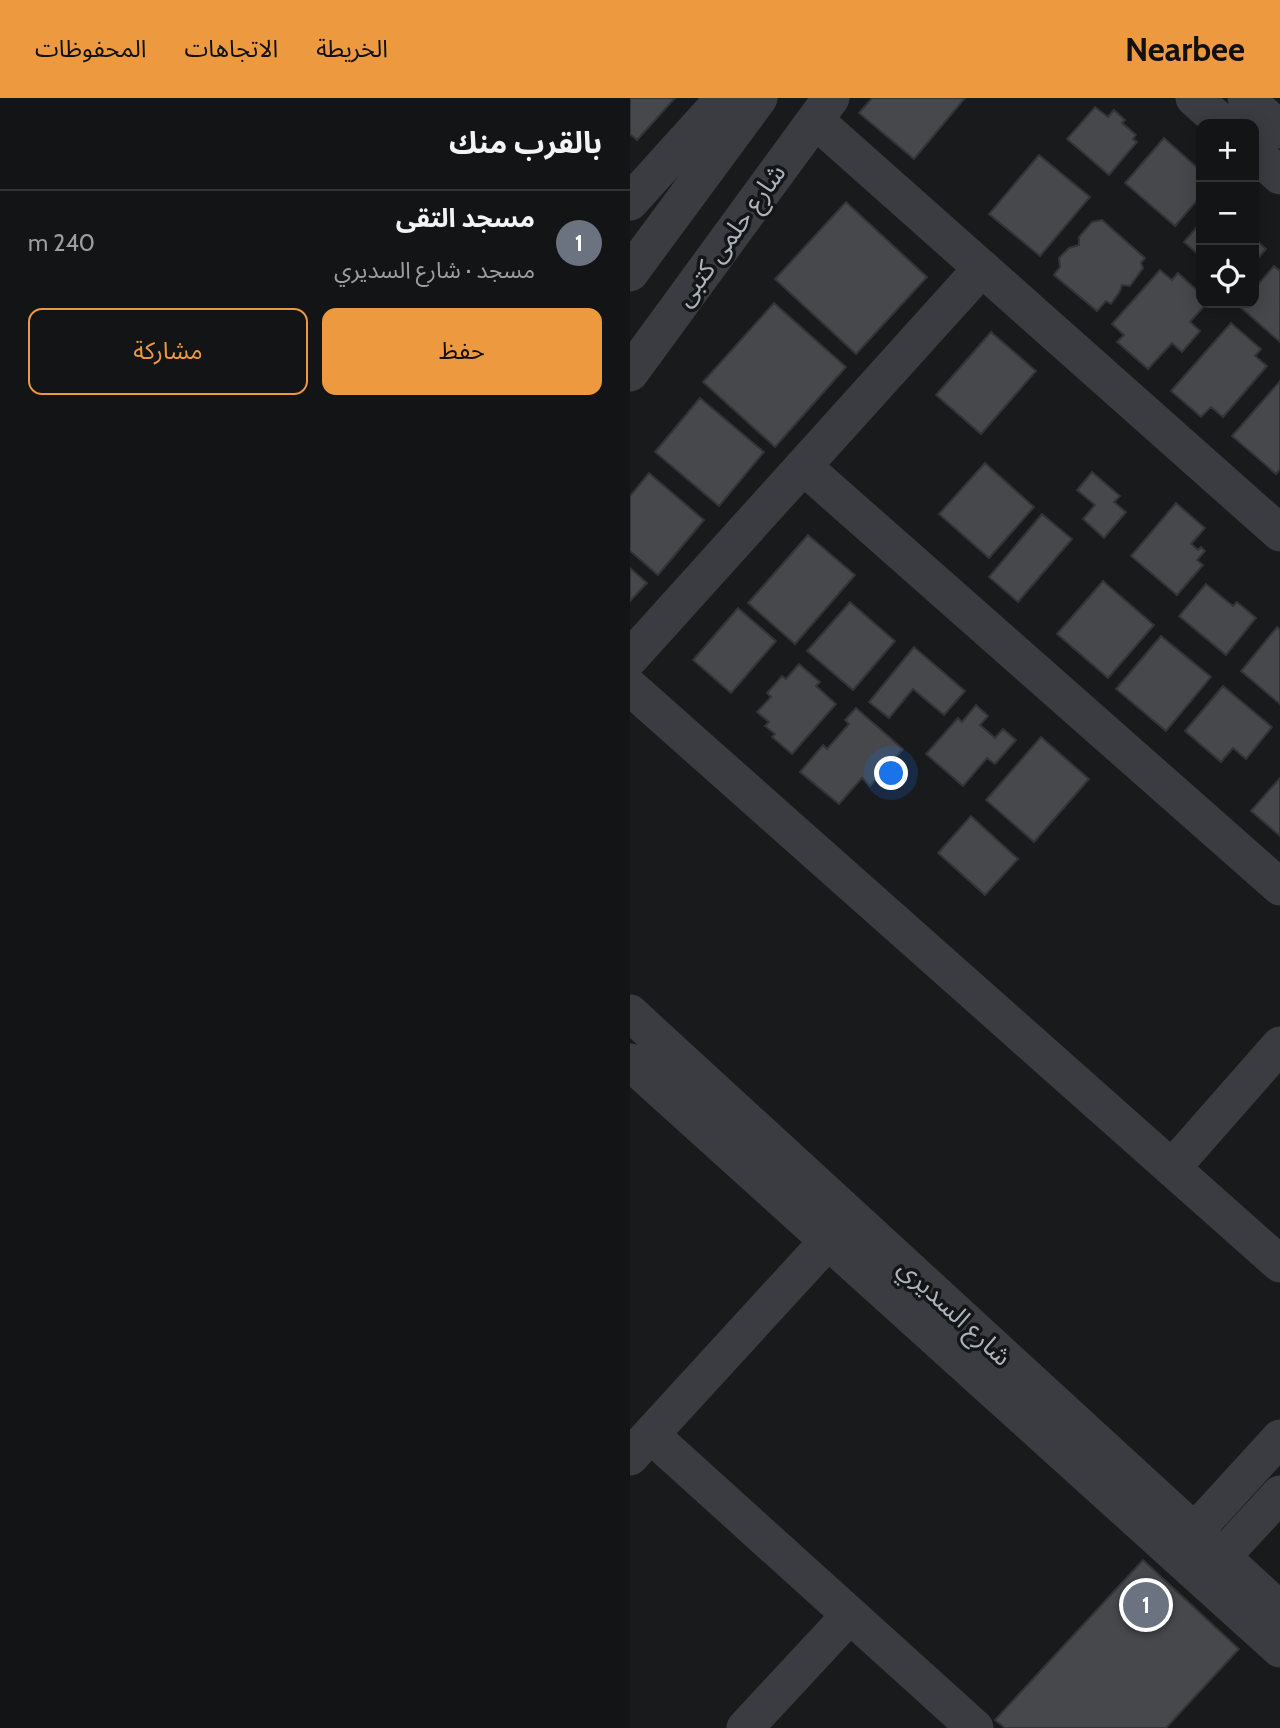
<!DOCTYPE html>
<html lang="ar">
<head>
<meta charset="utf-8">
<style>
	:root { --surface:#131415; --page:#1c1d1e; --text:#f1f3f6; --muted:#9d9ea0; --line:#323334; --accent:#ed9940 }
	body { margin:0; font-family:Cabin,"Noto Sans Arabic",sans-serif; background:var(--page); color:var(--text); direction:rtl }
	.controls { position:absolute; right:21px; top:21px; display:grid; overflow:hidden; border-radius:14px; box-shadow:0 4px 18px #0003 }
	.controls button { width:63px; height:63px; display:grid; place-items:center; padding:0; border:0; border-bottom:2px solid var(--line); background:var(--surface); color:var(--text); font:35px sans-serif }
	.you { position:absolute; left:262px; top:676px; width:24px; height:24px; margin:-18px; border:5px solid #fff; border-radius:50%; background:#1a73e8; box-shadow:0 0 0 10px #1a73e833 }
	.badge { display:grid; place-items:center; width:46px; height:46px; border-radius:50%; background:var(--accent); color:#fff; font-size:23px; font-weight:700 }
	.pin { position:absolute; translate:-50% -50%; border:4px solid #fff; box-shadow:0 2px 7px #0006 }
	.list { margin:0; padding:0; list-style:none }
	h2 { display:flex; justify-content:space-between; align-items:center; height:91px; margin:0; padding:0 28px; font-size:30px }
	h2 small { font-size:23px; font-weight:400; color:var(--muted) }
	.list li { display:grid; grid-template-columns:46px 1fr auto; gap:21px; align-items:center; box-sizing:border-box; height:98px; padding:0 28px; border-top:2px solid var(--line) }
	.list b { display:block; font-size:26px; white-space:nowrap }
	.list p { margin:0; font-size:23px; white-space:nowrap; color:var(--muted) }
	.list em { font-size:23px; font-style:normal; color:var(--muted) }
	.actions { display:flex; gap:14px; padding:21px 28px }
	.actions a { flex:1; padding:16px 0; border:2px solid var(--accent); border-radius:14px; text-align:center; font-size:24px; color:var(--accent) }
	.actions .main { background:var(--accent); color:#111 }
	.icon { flex:none; width:38px; height:38px; fill:none; stroke:currentColor; stroke-width:2; stroke-linecap:round; stroke-linejoin:round }
	.map { position:relative; flex:none; width:650px; height:1630px; overflow:hidden; direction:ltr }
	header { display:flex; align-items:center; gap:42px; box-sizing:border-box; height:98px; padding:0 35px; background:var(--accent); color:#111 }
	header strong { font-size:33px }
	nav { display:flex; gap:38px; margin-inline-start:auto; font-size:24px }
	main { display:flex }
	aside { flex:1; background:var(--surface) }
	.map>svg:first-child { display:block }
	.building { fill:#46484c; stroke:#343438; stroke-width:2 }
	.lines { fill:none; stroke-linecap:round; stroke-linejoin:round }
	.minor { stroke:#3b3c41; stroke-width:37 }
	.labels { text-anchor:middle; stroke-width:7; stroke-linejoin:round; paint-order:stroke }
	.street-label { font-size:26px; fill:#acb3bb; stroke:#141517 }
</style>
</head>
<body>
<header>
<strong>Nearbee</strong>
<nav><a>الخريطة</a><a>الاتجاهات</a><a>المحفوظات</a></nav>
</header>
<main>
<div class="map">
<svg width="650" height="1630" viewBox="0 0 650 1630">
	<rect width="100%" height="100%" fill="#191a1c"/>
	<path class="building" d="M0,0h45l-38,42 -7,-6z
		M242,0h93l-51,61 -55,-46z
		M465,9l13,10 6,-7 11,10 -3,3 14,12 -3,4 4,3 -28,33 -42,-36z
		M534,40l37,33v25l-26,30 -50,-43z
		M409,57l51,42 -50,59 -51,-42z
		M216,104l81,75 -71,77 -81,-75z
		M472,122l43,38 -4,5 2,5 -13,18 -8,-1 -2,6 -9,13 -5,-3 -9,10 -43,-36 6,-8 -1,-9 10,-10 10,-3v-8l13,-15z
		M571,124v35l-17,-15z
		M624,140l12,11 -12,14z
		M644,168l6,5v71l-41,-36 3,-3h12v-14z
		M530,172l12,10 6,-7 23,21v9h6l-17,19 10,9 -18,21 -10,-9 -24,26 -31,-27 7,-7 -12,-11z
		M144,205l72,64 -71,80 -72,-65z
		M601,225l30,26 -6,7 12,10 -44,51 -12,-10 -10,10 -30,-26z
		M361,234l45,39 -55,63 -45,-39z
		M650,283v88l-4,5 -44,-38z
		M70,300l64,54 -45,54 -64,-54z
		M355,365l49,44 -45,51 -50,-44z
		M462,374l28,24 -6,6 12,10 -22,26 -21,-19 12,-14 -18,-15z
		M19,375l55,47 -46,55 -28,-24v-55z
		M546,405l29,25 -14,16 7,6 3,-3 4,4 -8,9 6,5 -26,30 -46,-39z
		M412,416l30,25 -54,63 -29,-25z
		M178,437l47,40 -60,69 -47,-41z
		M0,470l17,15 -17,18z
		M473,483l51,44 -46,53 -51,-44z
		M576,486l27,22 4,-4 19,16 -30,37 -47,-39z
		M220,504l45,39 -42,49 -46,-39z
		M108,510l38,33 -45,52 -38,-33z
		M647,529l3,3v74l-39,-33z
		M531,538l50,41 -45,54 -50,-42z
		M284,549l51,44 -21,24 -31,-26 -24,29 -20,-16z
		M169,566l21,18 -4,4 20,18 -44,50 -20,-17 3,-3 -10,-8 4,-4 -12,-10 14,-15 -4,-4 15,-17 4,3z
		M593,588l49,41 -26,32 -13,-11 -12,14 -36,-31z
		M346,607l12,11 -8,9 15,13 8,-9 13,11 -21,24 -8,-6 -24,28 -37,-32 32,-36 4,4z
		M226,610l47,41 -33,37 -8,-8 -23,26 -39,-32 23,-27 4,4 22,-25 -4,-4z
		M411,639l48,42 -55,63 -48,-42z
		M650,680v58l-29,-25z
		M341,718l47,43 -33,36 -47,-42z
		M513,1462l96,89 -73,79h-161l-10,-8z"/>
	<g class="lines">
		<path class="minor" d="M564,0l29,26
			M616,0l34,32
			M185,22l465,413
			M624,54l26,24
			M0,104l94,-104
			M0,175l129,-175
			M0,275l201,-275
			M173,368l477,421
			M0,560l352,-390
			M0,589l650,577
			M0,915l650,597
			M0,964l650,587
			M542,1070l108,-123
			M21,1337l324,293
			M650,1340l-86,94 -5,34 33,-9 58,-63
			M0,1359l197,-215
			M115,1630l105,-113"/>
	</g>
	<g class="labels">
		<g class="street-label">
			<text transform="translate(100 137) rotate(-54)" y="9">شارع حلمى كتبى</text>
			<text transform="translate(325 1214) rotate(43)" y="9">شارع السديري</text>
		</g>
	</g>
</svg>
<div class="controls">
<button>+</button>
<button>−</button>
<button><svg class="icon" aria-label="locate" viewBox="0 0 24 24"><circle cx="12" cy="12" r="6"/><path d="M12 2v4M12 18v4M2 12h4M18 12h4"/></svg></button>
</div>
<div class="you"></div>
<div class="pin badge" style="left:516px;top:1507px;background:#6b7280">1</div>
</div>
<aside>
<h2>بالقرب منك<small></small></h2>
<ul class="list">
<li><span class="badge" style="background:#6b7280">1</span><div><b>مسجد التقى</b><p>مسجد · شارع السديري</p></div><em>240 m</em></li>
</ul>
<div class="actions"><a class="main">حفظ</a><a>مشاركة</a></div>
</aside>
</main>
</body>
</html>
